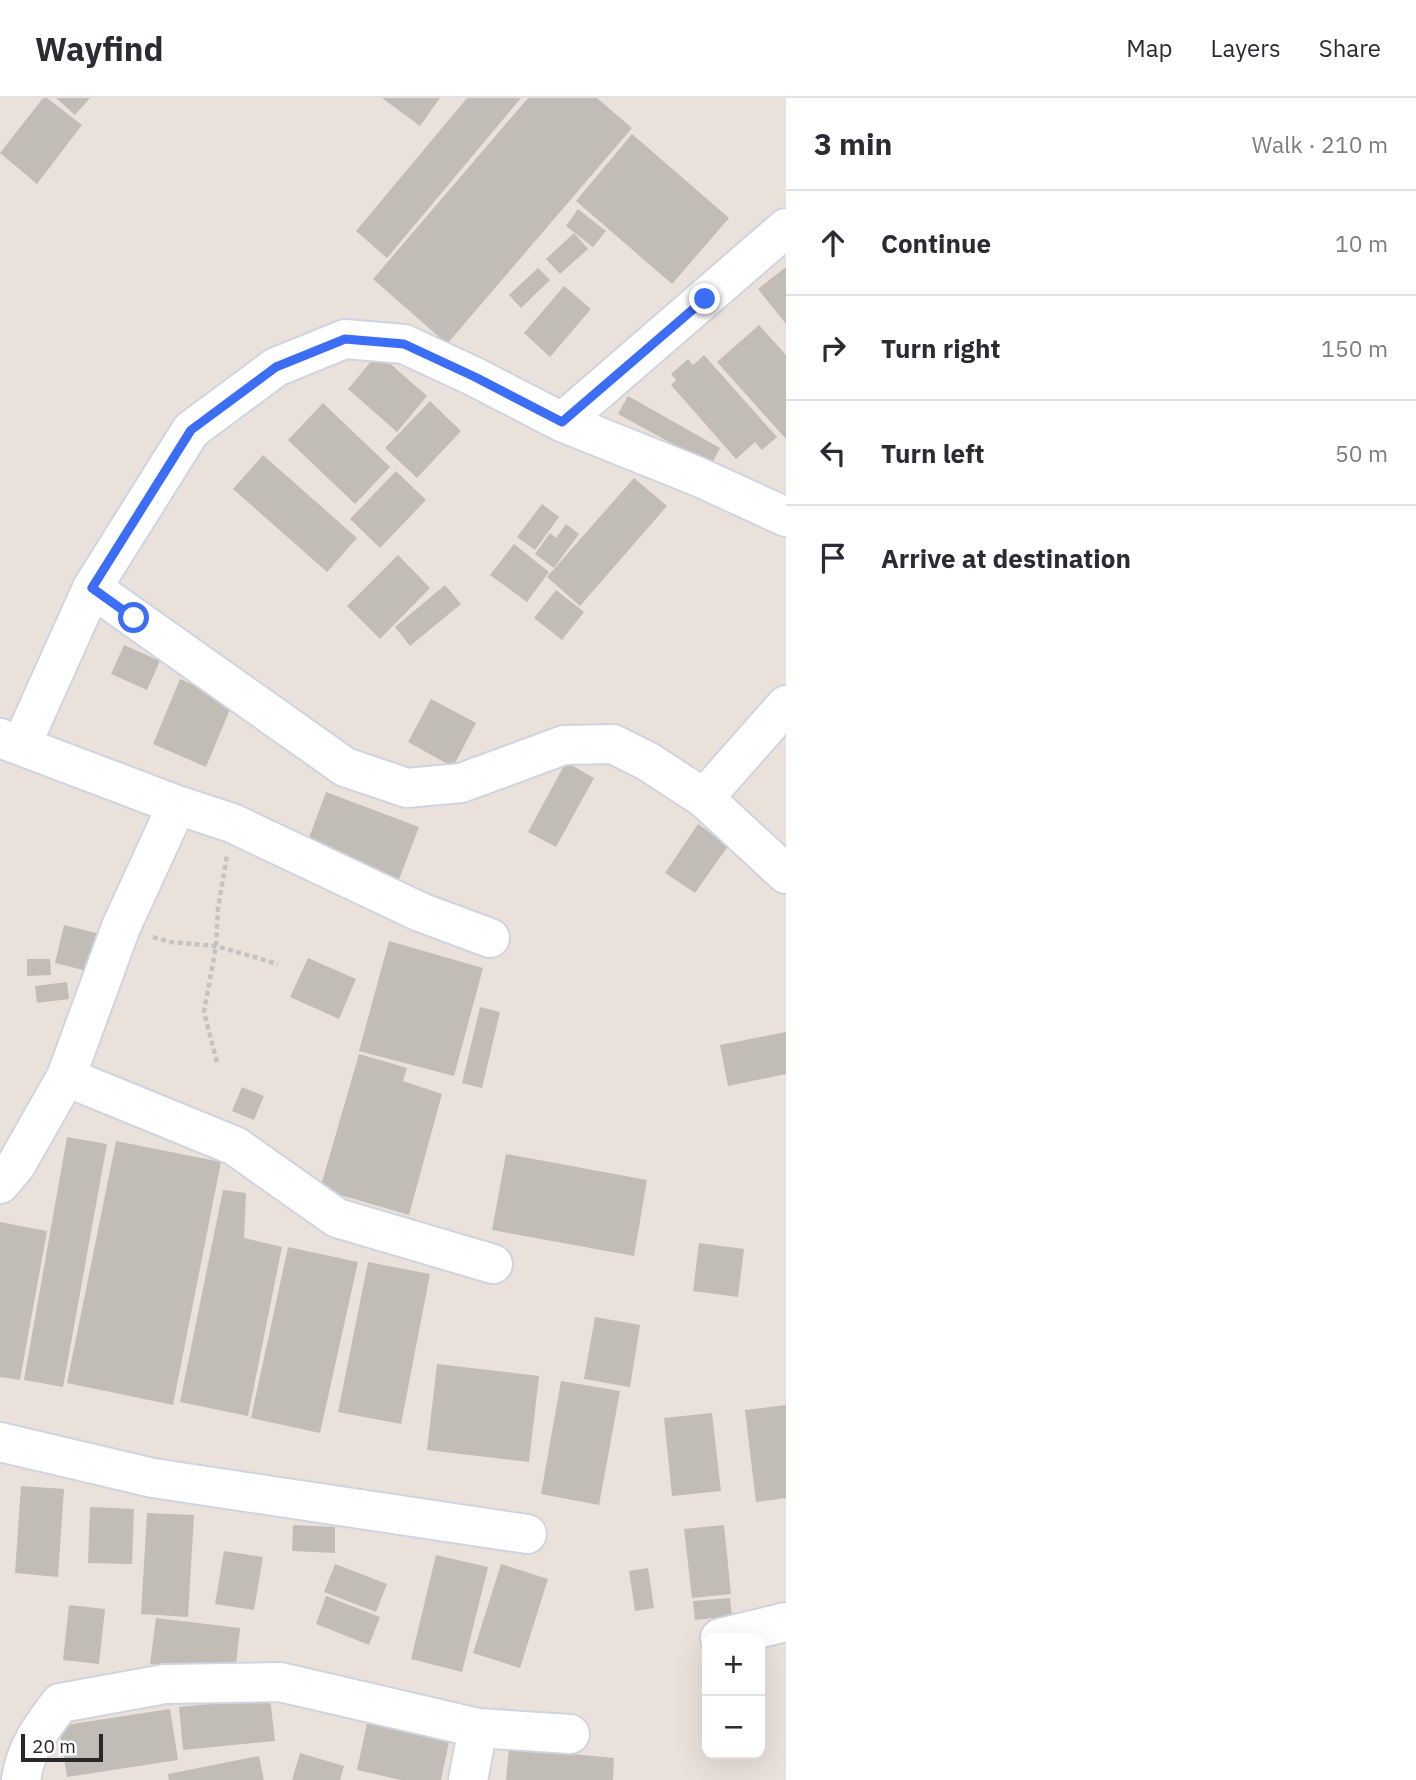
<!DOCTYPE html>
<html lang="en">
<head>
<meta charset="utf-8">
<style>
	:root { --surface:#fff; --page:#f2f2f3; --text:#2b2b33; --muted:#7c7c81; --line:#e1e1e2 }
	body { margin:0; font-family:"IBM Plex Sans",sans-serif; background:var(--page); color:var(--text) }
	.controls { position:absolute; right:21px; bottom:21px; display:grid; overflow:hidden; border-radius:14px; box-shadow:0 7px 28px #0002 }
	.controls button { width:63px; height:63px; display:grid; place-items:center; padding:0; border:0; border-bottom:2px solid var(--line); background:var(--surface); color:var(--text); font:35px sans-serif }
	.scale { position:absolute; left:21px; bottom:18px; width:82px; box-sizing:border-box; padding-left:7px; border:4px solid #282828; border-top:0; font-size:19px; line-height:24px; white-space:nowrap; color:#282828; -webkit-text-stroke:5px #fff; paint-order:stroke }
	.stop { position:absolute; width:21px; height:21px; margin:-16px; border:5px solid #3c6df5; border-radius:50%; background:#fff }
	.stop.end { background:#3c6df5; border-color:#fff; box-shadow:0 2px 7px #0008 }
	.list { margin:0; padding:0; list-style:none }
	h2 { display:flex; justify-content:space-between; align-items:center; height:91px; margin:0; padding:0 28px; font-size:30px }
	h2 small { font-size:23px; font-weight:400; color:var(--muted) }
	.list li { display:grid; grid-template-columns:46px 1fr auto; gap:21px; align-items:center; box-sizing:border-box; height:105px; padding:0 28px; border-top:2px solid var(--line) }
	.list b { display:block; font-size:26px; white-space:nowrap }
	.list em { font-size:23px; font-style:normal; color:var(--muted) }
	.icon { flex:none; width:38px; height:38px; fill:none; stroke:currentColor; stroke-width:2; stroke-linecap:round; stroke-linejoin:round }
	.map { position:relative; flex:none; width:786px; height:1682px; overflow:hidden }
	header { display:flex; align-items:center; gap:42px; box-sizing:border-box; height:98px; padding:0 35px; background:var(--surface); border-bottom:2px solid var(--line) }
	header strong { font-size:33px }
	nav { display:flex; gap:38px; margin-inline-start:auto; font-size:24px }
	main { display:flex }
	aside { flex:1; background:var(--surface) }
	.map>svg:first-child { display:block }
	.building { fill:#c2bcb6 }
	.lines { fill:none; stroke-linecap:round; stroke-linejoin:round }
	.minor-casing { stroke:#cfd4e1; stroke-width:42 }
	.path { stroke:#c3c3c3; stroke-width:4.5; stroke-dasharray:5 3.5; stroke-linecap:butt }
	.minor { stroke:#fff; stroke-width:38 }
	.route { stroke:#3c6df5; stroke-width:9 }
</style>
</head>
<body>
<header>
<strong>Wayfind</strong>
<nav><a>Map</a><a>Layers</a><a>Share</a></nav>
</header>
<main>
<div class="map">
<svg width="786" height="1682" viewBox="0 0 786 1682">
	<rect width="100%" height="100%" fill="#eae2da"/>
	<path class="building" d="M43,0h4l35,27 -45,59 -37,-31z
		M56,0h34l-15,17z
		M382,0h58l-20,28z
		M467,0h54l-134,160 -31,-27z
		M528,0h69l35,30 -185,216 -74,-65z
		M632,36l97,84 -57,66 -96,-83z
		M578,111l28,22 -13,16 -27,-21z
		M574,135l14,16 -28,25 -14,-15z
		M786,169v57l-28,-35z
		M538,170l12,12 -29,28 -12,-13z
		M564,188l27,23 -41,48 -26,-24z
		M759,227l27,30v84l-69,-77z
		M378,255l49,43 -30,36 -49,-43z
		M704,257l73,82 -15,13 -7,-8 -19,17 -65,-74 5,-5 -5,-6 17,-15 5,6z
		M628,298l92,52 -9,17 -93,-51z
		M430,303l31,30 -44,47 -32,-30z
		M323,305l67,64 -35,37 -67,-64z
		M263,357l94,83 -30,34 -94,-83z
		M396,373l30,29 -46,48 -30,-29z
		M634,380l33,28 -87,100 -33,-29z
		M542,406l17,13 -24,33 -18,-13z
		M566,426l13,10 -25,34 -19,-14 15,-21 6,5z
		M514,446l35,28 -22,30 -37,-27z
		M398,457l32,33 -50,51 -33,-33z
		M445,487l16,19 -51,42 -15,-19z
		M556,492l28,22 -22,28 -28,-22z
		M124,547l36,16 -13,29 -36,-16z
		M180,581l53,23 -27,65 -53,-23z
		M431,601l45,24 -23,44 -45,-25z
		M566,664l28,16 -38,69 -28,-15z
		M326,694l93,35 -21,55 -92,-36z
		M698,726l30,22 -33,47 -30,-20z
		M64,827l36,9 -9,38 -36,-9z
		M389,843l94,27 -29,108 -95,-25z
		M308,860l48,21 -17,40 -49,-22z
		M27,861h23l1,16 -24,1z
		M67,884l2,17 -32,4 -2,-17z
		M480,909l20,5 -18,76 -20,-5z
		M786,934v42l-58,12 -8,-41z
		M359,956l48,14 -4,13 39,13 -33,121 -89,-26z
		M242,989l22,9 -10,24 -22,-9z
		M67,1039l40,7 -44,243 -39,-7z
		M116,1043l105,21 -48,243 -106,-22z
		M506,1056l141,26 -13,76 -142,-26z
		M223,1092l23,3 -2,45 38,9 -34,169 -68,-14z
		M0,1124l47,9 -27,149 -20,-3z
		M699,1145l45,6 -6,48 -45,-6z
		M288,1149l70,15 -38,171 -69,-15z
		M368,1164l62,12 -29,150 -63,-12z
		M595,1219l45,8 -10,62 -46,-8z
		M437,1266l102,12 -10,86 -102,-12z
		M561,1283l59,10 -21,114 -58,-11z
		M786,1307v93l-30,4 -11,-92z
		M712,1315l9,78 -49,5 -8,-78z
		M21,1388l43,3 -6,88 -43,-4z
		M90,1409l44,2 -2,55 -44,-1z
		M147,1415l47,2 -6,102 -47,-3z
		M293,1427l42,2v26l-43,-2z
		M724,1427l7,69 -39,4 -8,-69z
		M224,1453l39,6 -9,53 -39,-6z
		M436,1457l52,12 -26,105 -51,-13z
		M335,1466l52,20 -11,28 -52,-20z
		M501,1466l47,15 -28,89 -47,-15z
		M648,1470l6,40 -19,3 -6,-40z
		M326,1498l54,21 -11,28 -53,-21z
		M730,1500l2,18 -37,4 -2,-19z
		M69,1507l36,4 -6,55 -36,-4z
		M156,1520l84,10 -5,46 -85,-10z
		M270,1600l5,43 -92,9 -4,-43z
		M170,1611l8,51 -111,17 -8,-51z
		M367,1625l82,19 -8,38h-40l-44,-10z
		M509,1650l105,10 -1,22h-107z
		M300,1655l44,13 -4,14h-48z
		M259,1658l5,24h-95l-1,-6z"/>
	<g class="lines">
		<defs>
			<path id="minor" d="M562,324l224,-194
				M92,490l253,179 62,21 54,-5 103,-38 49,-1 34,17 57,37 82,-93
				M0,640l177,67 55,18 188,89 70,26
				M21,648l71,-158 99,-158 85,-63 69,-28 59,5 71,33 87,45 137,55 87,40
				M704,700l82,76
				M66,979l169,69 102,72 156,46
				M0,1086l16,-19 50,-88 55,-150 56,-122
				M0,1344l153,36 374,56
				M720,1540l66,-16
				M478,1630l92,6
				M21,1682c4,-31 21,-53 39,-77l105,-19 115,-2 198,46 -10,52"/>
		</defs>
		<use href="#minor" class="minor-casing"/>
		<path class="path" d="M153,839l17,5 46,4 62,18
			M217,964l-13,-50 12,-66 2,-38 9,-53"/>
		<use href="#minor" class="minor"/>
	</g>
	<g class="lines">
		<path class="route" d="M134,520l-42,-30 99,-158 85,-63 69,-28 59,5 71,33 87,45 143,-123"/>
	</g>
</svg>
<div class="controls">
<button>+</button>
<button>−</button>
</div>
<div class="scale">20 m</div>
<div class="stop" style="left:134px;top:520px"></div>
<div class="stop end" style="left:705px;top:201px"></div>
</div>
<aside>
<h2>3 min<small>Walk · 210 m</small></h2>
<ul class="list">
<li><svg class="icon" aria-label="ahead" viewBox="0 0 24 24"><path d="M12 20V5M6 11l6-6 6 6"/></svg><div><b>Continue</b></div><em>10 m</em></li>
<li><svg class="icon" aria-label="right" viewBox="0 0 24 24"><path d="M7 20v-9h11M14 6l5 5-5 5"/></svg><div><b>Turn right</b></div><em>150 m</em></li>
<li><svg class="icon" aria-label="left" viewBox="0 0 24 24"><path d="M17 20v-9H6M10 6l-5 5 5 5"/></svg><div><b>Turn left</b></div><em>50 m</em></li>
<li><svg class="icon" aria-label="arrive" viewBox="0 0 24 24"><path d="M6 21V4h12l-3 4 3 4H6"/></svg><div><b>Arrive at destination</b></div></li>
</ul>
</aside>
</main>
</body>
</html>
